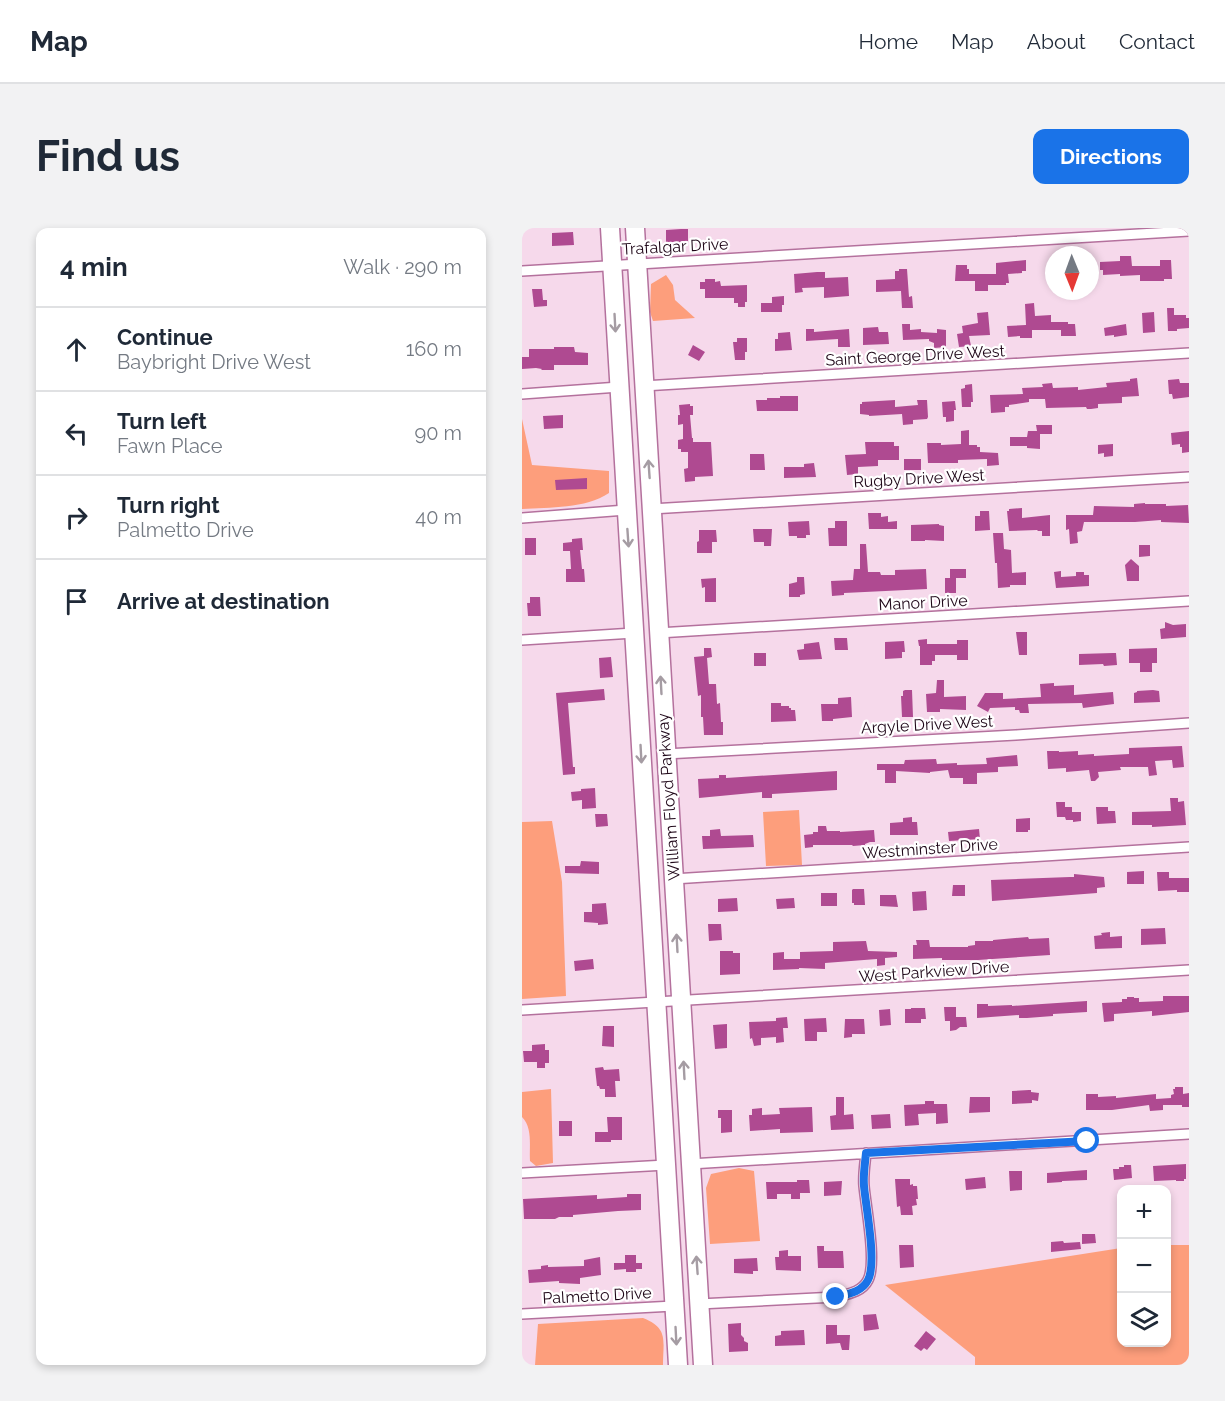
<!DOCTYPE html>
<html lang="en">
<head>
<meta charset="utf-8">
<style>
	:root { --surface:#fff; --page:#f2f2f3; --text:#1f2937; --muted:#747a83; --line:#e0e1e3; --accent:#1a73e8 }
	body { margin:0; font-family:Raleway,sans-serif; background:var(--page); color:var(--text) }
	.controls { position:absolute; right:18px; bottom:18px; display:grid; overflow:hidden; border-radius:12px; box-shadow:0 3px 9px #0003 }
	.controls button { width:54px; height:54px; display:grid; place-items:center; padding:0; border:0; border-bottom:2px solid var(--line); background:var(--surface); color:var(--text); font:30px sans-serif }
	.compass { position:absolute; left:523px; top:18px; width:54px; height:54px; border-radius:50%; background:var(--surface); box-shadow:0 3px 9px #0003; rotate:179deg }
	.stop { position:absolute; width:18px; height:18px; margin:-14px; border:4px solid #1a73e8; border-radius:50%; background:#fff }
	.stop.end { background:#1a73e8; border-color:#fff; box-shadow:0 2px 6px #0008 }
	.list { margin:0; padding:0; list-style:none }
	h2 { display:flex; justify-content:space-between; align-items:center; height:78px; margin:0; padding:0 24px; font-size:26px }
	h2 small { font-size:20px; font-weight:400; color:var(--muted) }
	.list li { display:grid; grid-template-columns:39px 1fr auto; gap:18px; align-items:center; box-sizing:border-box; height:84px; padding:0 24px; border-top:2px solid var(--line) }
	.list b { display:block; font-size:22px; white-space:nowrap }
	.list p { margin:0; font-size:20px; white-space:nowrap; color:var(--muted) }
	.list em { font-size:20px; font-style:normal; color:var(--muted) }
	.icon { flex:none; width:33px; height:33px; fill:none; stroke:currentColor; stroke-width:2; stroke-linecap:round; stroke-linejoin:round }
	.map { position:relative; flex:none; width:667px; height:1137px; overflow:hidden; border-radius:12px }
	header { display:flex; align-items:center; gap:36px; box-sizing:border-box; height:84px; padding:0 30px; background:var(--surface); border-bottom:2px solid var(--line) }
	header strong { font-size:28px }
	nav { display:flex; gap:33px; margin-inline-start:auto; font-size:21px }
	.intro { display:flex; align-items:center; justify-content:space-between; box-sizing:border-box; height:144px; padding:0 36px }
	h1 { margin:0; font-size:42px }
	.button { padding:15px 27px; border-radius:12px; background:var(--accent); color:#fff; font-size:21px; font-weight:700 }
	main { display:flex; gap:36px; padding:0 36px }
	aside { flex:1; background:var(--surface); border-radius:12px; box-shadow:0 3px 9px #0003 }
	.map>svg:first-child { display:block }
	.green { fill:#fd9e7c }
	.building { fill:#af4a91 }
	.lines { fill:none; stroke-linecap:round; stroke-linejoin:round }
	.street-casing { stroke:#b4719d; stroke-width:12 }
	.highway-casing { stroke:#b4719d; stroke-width:21 }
	.street { stroke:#fff; stroke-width:9 }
	.highway { stroke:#fff; stroke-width:18 }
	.oneway { stroke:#a59ca3 }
	.route { stroke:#1a73e8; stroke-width:8 }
	.labels { text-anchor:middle; stroke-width:4.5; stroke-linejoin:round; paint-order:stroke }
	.street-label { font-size:16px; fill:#1f0718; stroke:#fff }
</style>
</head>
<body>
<header>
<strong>Map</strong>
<nav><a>Home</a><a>Map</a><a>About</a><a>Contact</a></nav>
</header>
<div class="intro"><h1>Find us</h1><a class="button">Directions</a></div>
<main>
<aside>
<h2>4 min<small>Walk · 290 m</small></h2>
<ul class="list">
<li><svg class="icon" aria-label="ahead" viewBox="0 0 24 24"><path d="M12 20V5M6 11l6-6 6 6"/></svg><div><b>Continue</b><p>Baybright Drive West</p></div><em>160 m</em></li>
<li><svg class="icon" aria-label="left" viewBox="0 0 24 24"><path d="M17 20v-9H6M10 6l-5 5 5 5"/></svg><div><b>Turn left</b><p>Fawn Place</p></div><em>90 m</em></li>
<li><svg class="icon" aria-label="right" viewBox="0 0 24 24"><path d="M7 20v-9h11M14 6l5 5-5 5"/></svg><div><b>Turn right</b><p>Palmetto Drive</p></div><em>40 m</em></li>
<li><svg class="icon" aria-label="arrive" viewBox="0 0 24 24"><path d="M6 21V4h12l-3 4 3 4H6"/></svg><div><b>Arrive at destination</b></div></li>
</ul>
</aside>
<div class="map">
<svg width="667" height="1137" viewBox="0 0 667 1137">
	<rect width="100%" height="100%" fill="#f6d9eb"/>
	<path class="green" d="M144,47l7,10 2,15 20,18 -42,3 -3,-9 1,-28z
		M0,191l10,46 77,6v22c-24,16 -59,14 -87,16z
		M277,582l3,55 -36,1 -3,-54z
		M30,593l10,61 4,114 -44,3v-177z
		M29,861l2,74 -17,3 -6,-5c-1,-14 3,-33 -8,-44v-25z
		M217,940l15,3 6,70 -50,3 -4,-56 5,-14z
		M645,1017h22v120h-214v-8l-90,-72 236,-37 1,94h44z
		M121,1090c26,10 20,23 20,47h-128l3,-41z"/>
	<path class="building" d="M159,1h7v12h-6v2l-16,-1v-12z
		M51,4l1,13 -22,1v-13z
		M598,28h11l1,10h28v-6h11l1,19h-8v2h-24v-6l-20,1v-2l-17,1v-5h-3v-8l20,-1z
		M504,32v11h-4v2l-14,1 1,9h-3v2h-18v6h-13v-10h-20l1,-16h11v4h2v5h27v-11z
		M377,41h8l2,28 3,-1 1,12h-11l-1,-17 -25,1v-12l19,-1v-8h4z
		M295,44h8v6l23,-1 1,19 -25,2v-11l-22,1 1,4 -8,1 -1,-19z
		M183,51h10v3l5,-1 1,5 26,-1v17h-2v5h-7v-4h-4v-5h-29v-9h-5v-7h5z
		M10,61h10l1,11h4v6l-13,1z
		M262,68v9h-2v7h-21v-9h11v-6z
		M512,75l1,13 16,-1v7h17v2h7l1,12h-15v-6h-29v8h-12v-2l-12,1 -1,-11 19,-1 -1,-21z
		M645,80h7v7h12v3h3v10l-12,1v2h-9z
		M466,84l2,23 -21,1 2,10 -12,1 -2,-13 6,-1 -1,-7 16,-3 -1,-10z
		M632,84l1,20 -12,1 -1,-20z
		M380,96h8v6l11,-1v3l16,1v-4l9,1v17l-12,1v-5l-5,-2v-2l-26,1z
		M604,96l1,11 -13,2v-2l-9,1 -1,-8z
		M356,99l1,5h9l1,12 -26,1v-17z
		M284,101h8v3l35,-3 1,18h-12v-8l-32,2z
		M268,104l2,18 -17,1v-12h3v-6z
		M215,110h10v14h-2v8h-10l-2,-18h4z
		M171,117l12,7 -6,9 -11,-6z
		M32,119h20l1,5 13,1v12h-34v5h-13l1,-1 -6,-1 -14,1v-12h7v-8h25z
		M615,150l2,18 -17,1v6l-24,1v4l-7,1h-4l-1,-2 -40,1 -1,-9h-16v3l-20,3v2h-4v5l-14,1 -1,-18 33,-1 -1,-6 21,-1 -1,-3 10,-1 1,5 25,-1v3l29,-3 -1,-4 24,-2v-2z
		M657,151l1,4h9v14l-16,2 -1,-5h-3l-1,-14z
		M450,156l1,18h-2v5h-9l-1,-18 4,-1v-3z
		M258,168h18v15h-41l-1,-11h11v-2h13z
		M373,172v7l23,-2 -1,-5h10l1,17 -1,2 -14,1v4l-10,1 -1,-11 -33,2v-1l-9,-1v-10h2v-2z
		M433,173l1,9h-2v11l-8,1v-5h-3l-1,-15z
		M168,176v2h3v9h-3l2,23h1v4h18l2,34 -18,1v4l-10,1 -1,-13 4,-1v-16h-7v-3h-3v-9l5,-1v-15l-5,1v-10h2l-1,-10z
		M41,187v13l-19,1 -1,-13z
		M514,197h16v9h-12v15l-13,-1v-2h-17v-9h17l1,-6h9z
		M447,202v15h8v2h3v5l18,1 1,12 -12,1v-7l-29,1v3h-30l-1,-20h14v2l20,-1v-13z
		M667,203v21l-7,1v-6h-2v-3l-8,1 -1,-12z
		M343,214h29v4h5v14h-21v6l-20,1v7l-11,1 -2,-20 21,-1z
		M591,216v12l-9,1v-4l-6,1v-9z
		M228,226h14l1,16h-15z
		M382,231h17v11h-17z
		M292,235l2,14 -32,1v-11h20v-3z
		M65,250v11l-31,1 -1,-10z
		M623,275v1h21v2l22,-1 1,18 -28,-1v-2l-26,2h-51l-2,9 -5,1 1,11 -8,1 -1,-15 -3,1v-15h27l1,-9 40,1v-3z
		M500,280v10l28,-3v21h-8v-5h-4l-1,-1 -28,1 -2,-20h2v-2z
		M458,283h9l1,19 -15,1v-15h5z
		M346,285h13v4l7,-1v6l9,-1v8h-28z
		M287,293l1,14h-4v3h-9v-2h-8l-1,-14z
		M313,293h12v25h-18l-1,-18h7z
		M417,296v1l5,1v15l-19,-1v1h-14v-16z
		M231,301h19l-1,17h-7v-4h-10z
		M177,302h17l1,12h-5v11h-15v-11l2,-1z
		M471,305h10l1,16 7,1 1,23 14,-1v13h-16v2l-12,1 -1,-25h-2z
		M3,310h11v17h-11z
		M60,310l1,12h-3l2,19h2l1,13h-19v-13h5l-1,-18h-7v-8l9,-1v-3z
		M338,316h6l2,28h12l1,3h14v-5l31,-1 1,20 -83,4v2l-12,1 -1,-15 22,-1 1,-11h6z
		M617,317h11v11l-11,1z
		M609,331l8,7v15h-12l-2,-16z
		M428,341h16v9h-16z
		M539,343v6l15,-1v-4h8v3h5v11l-33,2 -2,-16z
		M275,349h7l1,17 -5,1v2h-11v-13l8,-2z
		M194,350v24h-11v-15l-3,1 -1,-9z
		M423,350h11v15h-11z
		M8,369h10l1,19h-13l-1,-13h3z
		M643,394l8,3 13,-1v13l-25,2 -1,-10 5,-1z
		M494,404h11v23h-8z
		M312,410h13l1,12h-13z
		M405,411v5h30v-4h11v20h-11v-5h-22v6h-3v4h-12v-19h-1l-1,-6z
		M382,413l1,11h-3v6l-17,1v-17z
		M297,414l3,17 -23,1 -2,-10 7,-1v-5z
		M182,420h7l1,9 -5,1 2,26h7l1,20 3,-1 1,19h2v13h-19l-1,-18h-2v-22l-3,1 -4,-39 10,-1z
		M635,420v15h-5v9h-12v-9h-11v-14z
		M232,425h12v13h-12z
		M591,425h3l1,12 -13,1 -1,-2 -24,1v-11z
		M89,429l2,20 -13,1 -1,-20z
		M415,452h7v17l22,-1v14l-26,-1v3h-13l-1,-18 10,-1z
		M532,455v3l20,-1v10l39,-3 1,12 -31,4 -1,-5 -54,1 1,9h-9l-1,-3h-4v-3l-25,1 -2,4 -11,-6 8,-13h18v6l38,-2 -1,-13z
		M82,461l1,11 -37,3 5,64h2v7l-12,1 -7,-82z
		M383,462h7l1,27h-11l-1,-21h2v-5z
		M631,462l6,1 1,11 -26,1v-10l3,-1v-1z
		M329,469l1,20 -19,2v2h-11l-1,-17h17v-6z
		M249,475h10v3h8v2h2v2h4l1,11 -25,1z
		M660,518l2,21 -11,1 -1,-8 -17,1 2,14 -8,1 -1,-9h-28l1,3 -23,2 1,5 -4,4h-4l-2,-11 -23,2v-4l-18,1 -1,-18h12v1l19,-1v4l16,-1v2l35,-2v-6z
		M495,527l1,11 -20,1v5l-21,1v11h-14v-6h-13l-2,-8 -18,2v1l-34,-2v12h-11v-13h-8v-6h27l1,-4 31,-1 1,5 20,-1v2l30,-1 -1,-6z
		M315,543v19l-65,4v4h-10v-6l-63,6 -1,-19 21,-1v-3h7v3z
		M73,560l1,20 -14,1v-9l-10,1 -1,-9 10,-1v-2z
		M648,570h8v4l6,-1 2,24 -34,2v-2h-20v-13l39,-1z
		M534,574h9v5h7v5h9v9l-8,1v-2h-7l-1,-3h-8z
		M574,579h12v4h7l1,12 -19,1z
		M73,586h12l1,12 -12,1z
		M390,589v5h5l1,13h-28v-12l13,-1v-4z
		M508,590v12h-2v2h-12v-13z
		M296,598h8l1,5h13v1l34,-2 1,12h-5l-5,2v1l-12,1 -1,-1h-39v2l-8,1 -1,-13 9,-1v-2h5z
		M198,601l1,7 32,-1 1,12 -51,2 -1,-13h8v-6z
		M457,601l1,10 -31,2 -1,-9z
		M59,633l18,1v12l-34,-1v-7h15z
		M622,643v13h-17v-12z
		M635,644h12v6h20v14h-12v-2l-19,1z
		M552,646l30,3 1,10 -8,1v5l-105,8 -1,-21 79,-3h4z
		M431,657h12v11h-13z
		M331,661h11l1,16h-11v-2h-2v-13z
		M404,663l1,19 -14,1 -1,-19z
		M299,665h16v13h-16z
		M358,667h16l2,12 -18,-1z
		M215,670l1,13 -20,1v-13z
		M272,670l1,10 -18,1 -1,-10z
		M84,675l2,21 -10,1v-2l-14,-1v-10h8v-8z
		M186,696h13l1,16 -13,1z
		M643,700l1,16 -25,1v-16z
		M588,704v5l12,-1v12l-27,1 -1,-13 8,-1 -1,-2z
		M506,709l1,2 20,-1 1,17 -72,5h-36v-2l-29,1v-14h4l-1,-5h13l1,7h38v-1l7,-1v-4h18v-1z
		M344,713l2,10 29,1v5l-12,1v7l-8,1v-7l-52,4v6l-26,-1v1l-26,1v-17l11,-1v7h16v-7l33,-1v-9z
		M198,723h13v2h7v21l-20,1z
		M71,731l1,10 -19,2 -1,-10z
		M641,768h26v16l-37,4v-5l-38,3v7l-10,1 -2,-19 20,-1v-3h5v-2h7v1h5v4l24,-1z
		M565,773v11l-34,2v2l-26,2h-8v-3l-42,3v-14h11v2l24,-1v1z
		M422,779h12v10h10l1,10h-7l-4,3 -6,1v-10h-5z
		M389,780h14l1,11h-5v4h-16v-14h6z
		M368,781l1,16 -11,1 -1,-16z
		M265,789l1,11h-5l1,14 -8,1v-6l-15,1v7l-7,1 -2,-8 -2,1 -1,-17 27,-1v-3z
		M304,790l1,14h-10v9h-12l-1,-22z
		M323,791h19l1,15h-13v3l-8,1z
		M205,796v24l-12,1 -2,-24z
		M81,798h11v21l-12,-1z
		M23,816v6h4v13h-4v5h-8v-6h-13l-1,-11h9v-6z
		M81,839l1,3 15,-1 1,12h-5l1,16h-11v-8h-5l-1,-3h-2l-2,-18z
		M653,859h8v7l6,-1v14h-7v-2h-19v5l-13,1 -1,-6 -37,5h-26v-16h12v3l18,-1v2l40,-4v5l15,-1v-3l3,-1 -1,-5h2z
		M507,862h2v2l8,1 -1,8 -6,-1v3l-20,1v-13z
		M314,869h8v18l9,-1 1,15 -23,1 -1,-14 6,-1z
		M448,869h20v15l-21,1z
		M403,873h9v3h13l1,19 -12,1v-11l-18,1 1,11 -14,1 -1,-21 21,-1z
		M290,879l1,25 -33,1v-4l-30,2 -1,-16h3v-6l10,-1v7l18,-1 -1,-6z
		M196,882h14v22l-11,1v-15h-3z
		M368,886l1,14 -19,1 -1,-14z
		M85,889h15v23h-11v2h-16v-10h13z
		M37,893h13v15h-13z
		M664,936v15h-2v2h-8v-1l-22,1 -1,-15z
		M602,937h7l1,13 -18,2 -1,-11h6v-2h5z
		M565,942v10l-25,1v1l-15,1v-10z
		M487,943h13v19l-12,1z
		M463,949l1,11 -20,2 -1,-11z
		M373,951h15v6l3,-1v2h4l1,13h-2l1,6 -5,1 1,9h-12l-1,-9 -3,1z
		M275,952h12l1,13h-10v6h-9v-5h-14v5h-10l-1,-17h31z
		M320,953l-1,14 -17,1v-14z
		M105,966h14v16l-23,1 -45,4v2h-14l-4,2h-31l-1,-20 74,-4v4l30,-2z
		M560,1006h13l1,9 -14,1z
		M541,1013l1,2 16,-1 1,7 -30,3v-10z
		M377,1017h14l1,22 -14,1z
		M295,1018h7v5h19l1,17h-26z
		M266,1022v6h13v15l-25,-1 -1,-13h4v-6z
		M103,1027h11v8h6v6h-6v3h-10v-3l-12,1v-7h11z
		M78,1029l1,18 -21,3v6l-21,-1v-2l-30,2 -1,-13 13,-1v-3l7,-1v2l36,-1v-6z
		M235,1030l1,13h-5v3l-19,-1v-14z
		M354,1086l3,15 -15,2 -1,-16z
		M219,1095v12l3,3v3l4,2v8l-19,1 -1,-28z
		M304,1097h11v10h13l-1,15h-7l-2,-7 -14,1z
		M282,1102l1,15 -30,1v-10l6,-1v-4z
		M404,1103l10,8 -9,11 -3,-2 -3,3 -7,-5z"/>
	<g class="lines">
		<defs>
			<path id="street" d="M0,43l667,-40
				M121,158l546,-33
				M0,166l97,-7
				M129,281l538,-32
				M0,290l104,-8
				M136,405l531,-32
				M0,412l112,-7
				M143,526l351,-19 173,-12
				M151,651l516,-32
				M0,782l667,-40
				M168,936l499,-30
				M0,945l144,-8
				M177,1076l137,-7c12,-3 26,-5 32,-17 9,-17 -2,-72 -4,-94 -1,-11 1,-22 2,-33
				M0,1086l152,-8"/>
			<path id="highway" d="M88,0l68,1137
				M113,0l68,1137"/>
		</defs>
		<use href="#street" class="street-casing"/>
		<use href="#highway" class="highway-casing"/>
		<use href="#street" class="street"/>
		<use href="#highway" class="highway"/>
	</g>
	<defs><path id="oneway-shaft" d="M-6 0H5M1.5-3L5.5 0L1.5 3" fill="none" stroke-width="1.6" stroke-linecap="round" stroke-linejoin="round" transform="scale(1.5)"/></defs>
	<g class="oneway">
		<use href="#oneway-shaft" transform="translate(93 95) rotate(87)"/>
		<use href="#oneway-shaft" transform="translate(127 241) rotate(-94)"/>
		<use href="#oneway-shaft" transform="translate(106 310) rotate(86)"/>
		<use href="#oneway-shaft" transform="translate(139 457) rotate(-93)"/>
		<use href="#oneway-shaft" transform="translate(119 526) rotate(87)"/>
		<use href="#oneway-shaft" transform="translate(155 715) rotate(-93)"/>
		<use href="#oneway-shaft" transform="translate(162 842) rotate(-93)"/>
		<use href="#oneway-shaft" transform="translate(175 1037) rotate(-94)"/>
		<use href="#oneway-shaft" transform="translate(154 1108) rotate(87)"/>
	</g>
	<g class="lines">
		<path class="route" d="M314,1069c12,-3 26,-5 32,-17 9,-17 -2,-72 -4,-94 -1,-11 1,-22 2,-33l221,-12"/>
	</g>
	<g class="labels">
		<g class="street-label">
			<text transform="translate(153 18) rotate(-3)" y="6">Trafalgar Drive</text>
			<text transform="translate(393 127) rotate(-3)" y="6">Saint George Drive West</text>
			<text transform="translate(397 250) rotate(-3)" y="6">Rugby Drive West</text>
			<text transform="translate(401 374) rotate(-3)" y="6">Manor Drive</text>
			<text transform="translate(405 496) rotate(-3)" y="6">Argyle Drive West</text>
			<text transform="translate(146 569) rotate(-94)" y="6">William Floyd Parkway</text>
			<text transform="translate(408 620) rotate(-4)" y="6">Westminster Drive</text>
			<text transform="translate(412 743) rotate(-4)" y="6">West Parkview Drive</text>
			<text transform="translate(75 1067) rotate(-3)" y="6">Palmetto Drive</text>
		</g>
	</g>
</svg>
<div class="controls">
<button>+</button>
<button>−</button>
<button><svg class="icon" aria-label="layers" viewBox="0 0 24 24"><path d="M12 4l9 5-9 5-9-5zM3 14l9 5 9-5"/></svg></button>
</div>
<svg class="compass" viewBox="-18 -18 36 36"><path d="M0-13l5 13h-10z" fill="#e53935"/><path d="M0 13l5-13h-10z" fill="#747a83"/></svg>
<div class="stop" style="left:565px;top:913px"></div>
<div class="stop end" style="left:314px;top:1069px"></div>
</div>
</main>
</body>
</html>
